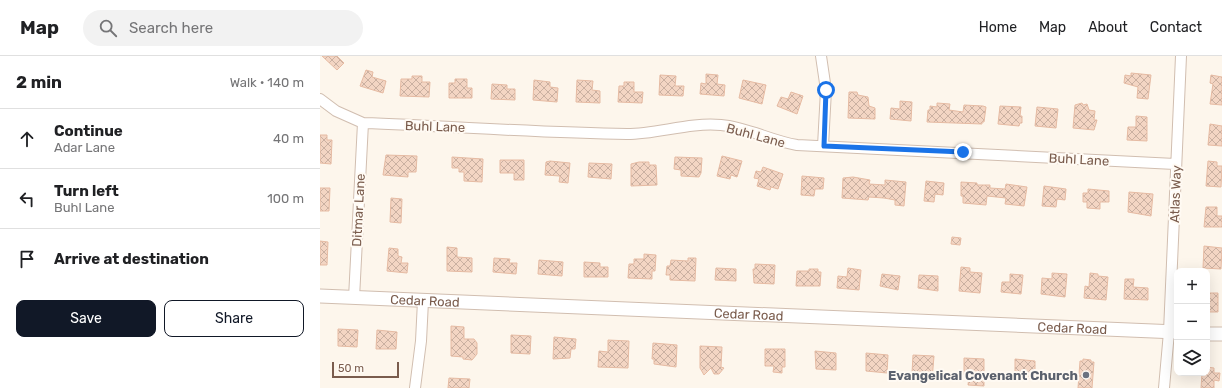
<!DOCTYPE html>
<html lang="en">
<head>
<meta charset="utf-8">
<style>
	:root { --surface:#fff; --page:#f2f2f2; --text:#202124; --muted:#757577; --line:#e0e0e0; --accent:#111827 }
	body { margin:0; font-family:Rubik,sans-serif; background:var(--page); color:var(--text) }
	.controls { position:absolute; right:12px; bottom:12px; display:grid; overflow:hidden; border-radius:8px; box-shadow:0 4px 16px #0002 }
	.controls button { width:36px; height:36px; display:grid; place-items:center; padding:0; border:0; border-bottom:1px solid var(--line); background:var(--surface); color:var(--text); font:20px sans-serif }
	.scale { position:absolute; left:12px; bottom:10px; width:67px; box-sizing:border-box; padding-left:4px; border:2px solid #7a5c4d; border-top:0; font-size:11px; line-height:14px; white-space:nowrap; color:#7a5c4d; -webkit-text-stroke:3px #fffaf3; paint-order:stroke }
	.stop { position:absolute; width:12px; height:12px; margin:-9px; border:3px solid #1a73e8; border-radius:50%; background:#fff }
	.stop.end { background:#1a73e8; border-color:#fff; box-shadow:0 1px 4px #0008 }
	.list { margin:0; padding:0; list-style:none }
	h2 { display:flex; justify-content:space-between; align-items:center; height:52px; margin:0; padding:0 16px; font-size:17px }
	h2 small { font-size:13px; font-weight:400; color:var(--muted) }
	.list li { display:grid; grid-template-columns:26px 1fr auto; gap:12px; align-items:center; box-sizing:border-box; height:60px; padding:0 16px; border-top:1px solid var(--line) }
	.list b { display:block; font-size:15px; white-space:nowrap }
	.list p { margin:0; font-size:13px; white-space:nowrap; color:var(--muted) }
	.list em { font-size:13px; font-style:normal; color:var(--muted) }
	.actions { display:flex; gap:8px; padding:12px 16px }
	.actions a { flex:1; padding:9px 0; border:1px solid var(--accent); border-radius:8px; text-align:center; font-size:14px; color:var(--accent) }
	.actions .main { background:var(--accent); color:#fff }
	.icon { flex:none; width:22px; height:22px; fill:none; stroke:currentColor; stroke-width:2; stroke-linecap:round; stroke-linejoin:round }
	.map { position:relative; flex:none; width:902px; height:332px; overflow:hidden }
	header { display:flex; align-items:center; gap:24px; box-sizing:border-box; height:56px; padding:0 20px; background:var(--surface); border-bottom:1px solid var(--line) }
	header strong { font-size:19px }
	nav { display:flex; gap:22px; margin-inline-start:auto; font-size:14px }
	.search { width:280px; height:36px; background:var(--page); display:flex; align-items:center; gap:10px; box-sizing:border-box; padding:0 14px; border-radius:22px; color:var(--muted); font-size:15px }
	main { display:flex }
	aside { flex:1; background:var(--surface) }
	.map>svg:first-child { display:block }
	.building { fill:url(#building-cross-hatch); stroke:#e6bba3 }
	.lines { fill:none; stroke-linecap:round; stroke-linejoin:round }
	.minor-casing { stroke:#d1beb0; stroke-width:12 }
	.tertiary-casing { stroke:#d1beb0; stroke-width:15 }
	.minor { stroke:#fff; stroke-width:10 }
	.tertiary { stroke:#fff; stroke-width:13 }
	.route { stroke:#1a73e8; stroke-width:5 }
	.worship-dot { fill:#6b7280; stroke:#fffaf3; stroke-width:1.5 }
	.labels { text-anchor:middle; stroke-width:4; stroke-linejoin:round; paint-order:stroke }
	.street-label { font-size:13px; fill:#7a5c4d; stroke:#fffaf3 }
	.worship-label { font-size:13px; font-weight:bold; fill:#5b616d; stroke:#fffaf3; text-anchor:end }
</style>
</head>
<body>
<header>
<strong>Map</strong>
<div class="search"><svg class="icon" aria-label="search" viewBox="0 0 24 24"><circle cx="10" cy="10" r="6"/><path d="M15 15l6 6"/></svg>Search here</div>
<nav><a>Home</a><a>Map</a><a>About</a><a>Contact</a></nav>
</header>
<main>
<aside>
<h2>2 min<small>Walk · 140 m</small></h2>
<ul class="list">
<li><svg class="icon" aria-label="ahead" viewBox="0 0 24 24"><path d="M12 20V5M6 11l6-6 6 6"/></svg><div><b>Continue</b><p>Adar Lane</p></div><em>40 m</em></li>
<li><svg class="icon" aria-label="left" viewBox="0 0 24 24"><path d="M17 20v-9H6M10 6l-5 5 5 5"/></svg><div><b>Turn left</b><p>Buhl Lane</p></div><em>100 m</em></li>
<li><svg class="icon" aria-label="arrive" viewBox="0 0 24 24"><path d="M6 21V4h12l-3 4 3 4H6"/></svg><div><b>Arrive at destination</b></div></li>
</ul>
<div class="actions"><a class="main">Save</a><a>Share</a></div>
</aside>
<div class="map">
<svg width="902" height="332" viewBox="0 0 902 332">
	<defs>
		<pattern id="building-cross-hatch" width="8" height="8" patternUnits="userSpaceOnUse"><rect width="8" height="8" fill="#f3d5c3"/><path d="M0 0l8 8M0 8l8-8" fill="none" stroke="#cab0a1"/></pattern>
	</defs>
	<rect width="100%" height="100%" fill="#fdf6ec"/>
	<path class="building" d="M2,0h15l7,7 -7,7z
		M46,14l7,2 -1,5 14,4 -3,12 -23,-7z
		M811,17l20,2 -3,24 -11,-1 1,-11 -14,-4 1,-8 6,1z
		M386,18l12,1 -1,9 8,1 -1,11 -24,-2 1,-11 5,1z
		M340,19l16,1 -1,10h9l-1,10 -24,-1z
		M891,19l11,2v28l-12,-1 3,-20 -3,-1z
		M92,20h10v6h8l-1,15 -29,-1 1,-17h11z
		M135,23h12v9h5v10h-23v-15h6z
		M214,24l16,2v5l8,1 -1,14 -24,-2z
		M257,24l16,1 -1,9 8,1v12l-24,-1z
		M423,24l23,5 -4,19 -23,-6z
		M304,26h10v10h9l-1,11 -24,-1 1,-16h5z
		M172,28l15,1v4h8v11l-24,-1z
		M471,36l12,4 -6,18 -20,-8 4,-9 7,2z
		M529,36h8l1,3 10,2 1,9 6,2v11l-27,-1z
		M580,45l12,1 -1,19 -21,-2 1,-11 9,1z
		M617,47l13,1 -1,6 14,2 1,-7 19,1 3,1 -2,15h-2v2l-55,-2 1,-12h2v-4l7,1z
		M762,47l1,2 4,-1 2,6 6,1 -1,9h3l-3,10 -21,-2 2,-23z
		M680,50l21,1 -1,9h2v7h-2l-1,3 -21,-2z
		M717,51l21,2 -2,19 -21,-2z
		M816,60l11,1v24l-20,-1 1,-13h8z
		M890,68l12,2v20l-14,-1z
		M0,79h7v5h5l-1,24 -11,-1z
		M66,99l31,1 -1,16h-8v5l-25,-2z
		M402,100l20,5 -5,16 -6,-2 -1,4 -13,-3z
		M132,101l31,2 -1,23 -18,-1v-9h-5v-4h-7z
		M355,101l27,1 -1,15 -2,4 -18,-1v-6l-7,-1z
		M180,104h24v20h-10v-7h-14z
		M230,105l20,2 -2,20 -9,-1 1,-6 -15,-1 1,-13z
		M888,105l9,1v4h5l-1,21 -15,-1z
		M319,106h10v3h7l1,20 -26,1v-22z
		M269,107l23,1 -1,15 -23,-2z
		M443,111l20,7 -5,15 -7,-2 -1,3 -13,-4 2,-7 -5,-1 2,-7 5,1z
		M482,120l22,2 -1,11h-8l-1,7 -13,-1z
		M533,121l17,3 -1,4 16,1v-5l21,2 -2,24 -9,-1v-5l-11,-2 -15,-1 -1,3 -26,-2 1,-20z
		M606,125l18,2 -1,12 -8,-1 -1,8 -10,-1z
		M641,126l16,1v2h13v3l15,1 1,-5 21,3 -3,19 -19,-2 1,-6 -19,-2 -1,9 -23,-2v-7h-2z
		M724,130l22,3 -1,11 -8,-1 -1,8 -14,-1z
		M0,132h10l-1,23h-9z
		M768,133l21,2v11h-9v7l-13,-1v-6h-4v-9h5z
		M809,136l24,2 -2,22 -23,-4z
		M71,142l11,1 -1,24 -11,-1z
		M886,151h11v9h5v11h-18z
		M632,181l9,1 -1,7 -9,-1z
		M0,185l8,1 -1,23h-7z
		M884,190l18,2 -1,21 -18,-1z
		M127,191l10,1v9l15,1v14l-25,-1z
		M69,192l9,1v7l4,1 -1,6h7l-1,10 -20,-2z
		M324,198l12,1 -1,16h-3v8l-24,-1 1,-14h5v-5h10z
		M174,202l16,1 -1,4h8l-1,11 -23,-2z
		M368,202h8l-1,23 -25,-1v-5h-4l1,-9h3l1,-6 17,1z
		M219,204l24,2 -1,14 -24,-2z
		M264,206l16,1v4h8v10h-24z
		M435,208l20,1 -1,19 -20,-1 -1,-14h2z
		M641,211l9,1v4l12,1 -2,20 -21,-2z
		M396,212l20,1v12l-21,-1z
		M528,212l13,2 -2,20 -22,-2 1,-12 9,1z
		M489,213h9v3h3l-1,14h-24l1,-15h12z
		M732,217l15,1 -2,23 -24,-3 1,-16 10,1z
		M770,217l8,1v2l10,1 -2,23 -22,-2 1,-12 4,1z
		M562,218l18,2 -2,14 -18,-4z
		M690,218l13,1 -2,19 -20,-2 1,-10h8z
		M599,219l19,1v15l-20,-3z
		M805,223h9l-1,8 15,1v12l-24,-1z
		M887,237h11v19h-10z
		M131,270l13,1v12h10l3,4v11l-5,6 -9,-1v-2l-12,-1z
		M18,273l20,1 -1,17 -19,-1z
		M57,274l20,2 -1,17h-20z
		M191,279l20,1 -1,18 -19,-1z
		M234,281l22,2 -1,10h-4l-1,9 -17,1z
		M288,284l21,1 -1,27 -30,-1 1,-16 9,1z
		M333,287l24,2 -1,22 -22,-3v-5h-2z
		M380,290l22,1 -1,20 3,1 -5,6h-5l-3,-6 -7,7 -4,-7z
		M445,293h20v18h-3v6l-9,-1 1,-6h-9z
		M495,295l21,2v17l-20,-1z
		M546,297l22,2 -1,18 -21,-2z
		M593,299l21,1 -2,24 -13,-1 1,-5 -8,-1z
		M644,302l20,1v27l-16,-1 1,-9 -5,-1z
		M695,303l20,2v18l-20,-2z
		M763,303l8,1v2h3l-2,26h-14l2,-27h3z
		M887,311l7,1v5h6l-1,8 -5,-1v8h-13l1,-15h5z
		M129,322l21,1 -1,9h-21z"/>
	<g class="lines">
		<defs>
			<path id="minor" d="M501,0l5,34 -3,56
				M0,43l16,12 27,12c88,3 176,10 264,11 31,0 62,-12 94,-9 26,2 50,16 76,20l378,19
				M34,242l9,-175
				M95,332l6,-47 2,-40
				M844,332l5,-56 12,-276"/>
			<g id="tertiary">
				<path id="s1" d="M0,240l857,36"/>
				<path d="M887,278h15"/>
			</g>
		</defs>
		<use href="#minor" class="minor-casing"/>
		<use href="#tertiary" class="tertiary-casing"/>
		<use href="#minor" class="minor"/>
		<use href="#tertiary" class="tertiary"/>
	</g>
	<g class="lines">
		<path class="route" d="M506,34l-2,56 139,6"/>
	</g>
	<circle class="worship-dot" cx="766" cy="319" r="4"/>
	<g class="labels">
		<g class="street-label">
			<text transform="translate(115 70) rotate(2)" y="5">Buhl Lane</text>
			<text transform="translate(436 79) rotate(15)" y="5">Buhl Lane</text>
			<text transform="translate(759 103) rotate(3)" y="5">Buhl Lane</text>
			<text transform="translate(855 138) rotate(-88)" y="5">Atlas Way</text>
			<text transform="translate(38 154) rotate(-87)" y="5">Ditmar Lane</text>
			<text dy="5" stroke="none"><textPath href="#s1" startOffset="105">Cedar Road</textPath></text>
			<text dy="5" stroke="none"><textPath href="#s1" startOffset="429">Cedar Road</textPath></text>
			<text dy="5" stroke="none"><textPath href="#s1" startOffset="753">Cedar Road</textPath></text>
		</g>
		<g class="worship-label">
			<text x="758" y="324">Evangelical Covenant Church</text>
		</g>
	</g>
</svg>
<div class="controls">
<button>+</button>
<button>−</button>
<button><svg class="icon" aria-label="layers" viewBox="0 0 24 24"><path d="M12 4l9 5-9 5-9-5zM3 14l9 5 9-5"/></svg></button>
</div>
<div class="scale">50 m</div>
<div class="stop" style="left:506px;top:34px"></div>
<div class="stop end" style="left:643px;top:96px"></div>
</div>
</main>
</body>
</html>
